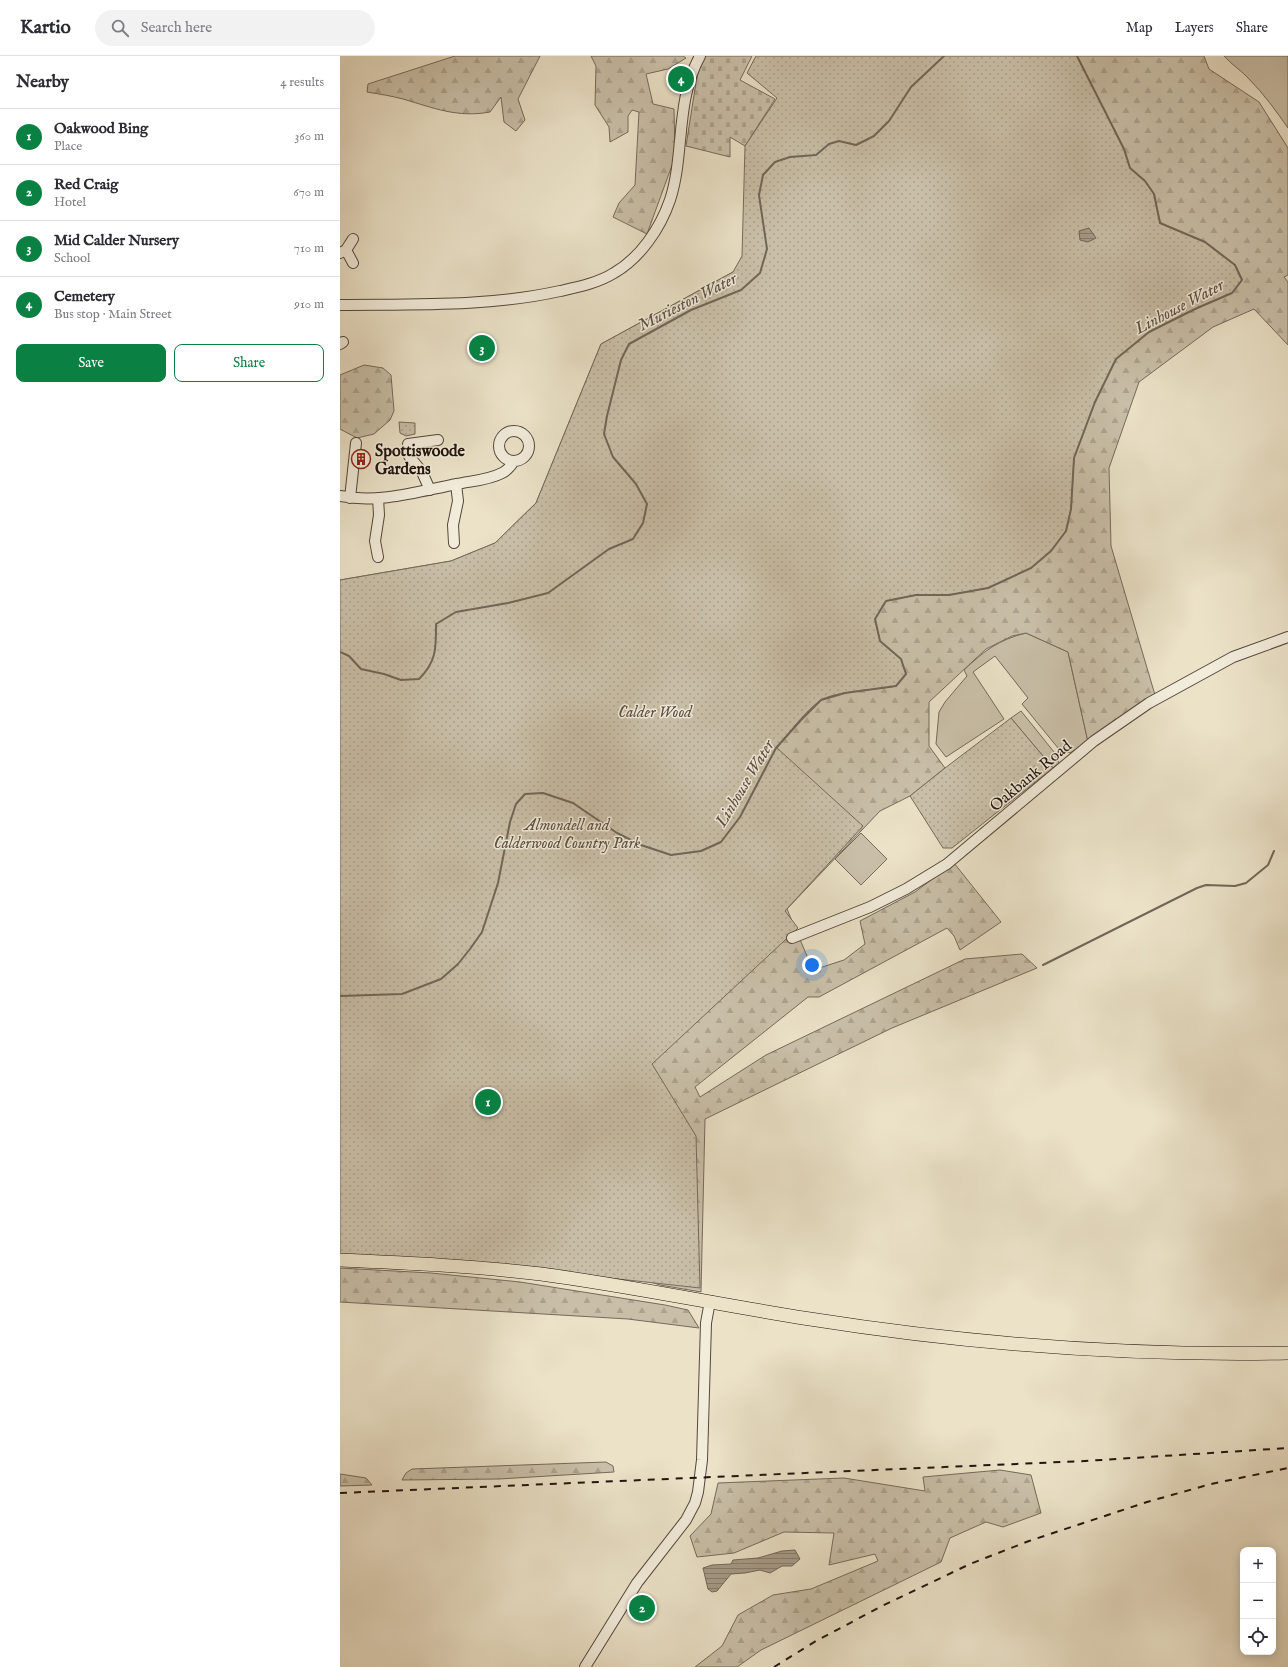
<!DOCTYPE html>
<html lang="en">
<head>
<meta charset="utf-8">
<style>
	:root { --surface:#fff; --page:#f2f2f3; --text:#2b2b33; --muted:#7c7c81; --line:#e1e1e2; --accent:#0b8043 }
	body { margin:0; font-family:"IM FELL English",serif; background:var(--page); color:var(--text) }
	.controls { position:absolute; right:12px; bottom:12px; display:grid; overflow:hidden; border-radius:8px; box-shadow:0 2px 10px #0003 }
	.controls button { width:36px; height:36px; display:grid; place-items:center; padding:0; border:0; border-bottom:1px solid var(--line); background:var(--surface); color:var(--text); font:20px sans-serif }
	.you { position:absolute; left:472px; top:909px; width:14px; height:14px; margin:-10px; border:3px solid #fff; border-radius:50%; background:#1a73e8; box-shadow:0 0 0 6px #1a73e833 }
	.badge { display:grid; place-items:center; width:26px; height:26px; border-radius:50%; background:var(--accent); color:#fff; font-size:13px; font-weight:700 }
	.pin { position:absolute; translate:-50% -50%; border:2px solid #fff; box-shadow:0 1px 4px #0006 }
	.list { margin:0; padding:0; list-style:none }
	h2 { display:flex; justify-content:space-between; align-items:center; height:52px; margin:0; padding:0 16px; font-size:17px }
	h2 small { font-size:13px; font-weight:400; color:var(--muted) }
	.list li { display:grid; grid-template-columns:26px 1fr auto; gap:12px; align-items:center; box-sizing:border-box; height:56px; padding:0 16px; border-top:1px solid var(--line) }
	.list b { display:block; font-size:15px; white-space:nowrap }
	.list p { margin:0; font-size:13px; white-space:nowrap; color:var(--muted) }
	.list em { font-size:13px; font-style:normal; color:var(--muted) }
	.actions { display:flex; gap:8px; padding:12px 16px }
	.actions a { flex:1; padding:9px 0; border:1px solid var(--accent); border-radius:8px; text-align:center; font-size:14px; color:var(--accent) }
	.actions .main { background:var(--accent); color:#fff }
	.icon { flex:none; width:22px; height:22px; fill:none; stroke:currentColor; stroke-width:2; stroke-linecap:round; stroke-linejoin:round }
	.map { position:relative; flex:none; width:948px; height:1611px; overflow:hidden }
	header { display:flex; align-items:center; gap:24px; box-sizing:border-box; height:56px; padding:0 20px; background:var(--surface); border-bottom:1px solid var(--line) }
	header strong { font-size:19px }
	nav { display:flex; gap:22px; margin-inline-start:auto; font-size:14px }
	.search { width:280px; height:36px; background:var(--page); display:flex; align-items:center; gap:10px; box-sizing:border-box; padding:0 14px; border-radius:22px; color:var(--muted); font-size:15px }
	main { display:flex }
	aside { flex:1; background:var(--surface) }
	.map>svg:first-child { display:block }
	.grass { fill:#c9bfa8; stroke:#756a5b }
	.forest { fill:url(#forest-firs); stroke:#756a5b }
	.cemetery { fill:url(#cemetery-stones); stroke:#756a5b }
	.park { fill:url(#park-dots); stroke:#756a5b }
	.water { fill:url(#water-rules); stroke:#716658 }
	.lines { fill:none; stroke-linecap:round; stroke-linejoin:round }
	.stream { stroke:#716658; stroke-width:2 }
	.minor-casing { stroke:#54483c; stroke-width:12 }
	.major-casing { stroke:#21140e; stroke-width:14 }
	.minor { stroke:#f2ecdb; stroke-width:10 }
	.major { stroke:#ebe2c8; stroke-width:13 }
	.rail { stroke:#21140e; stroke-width:2; stroke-dasharray:7 7; stroke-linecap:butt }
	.labels { text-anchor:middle; stroke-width:3; stroke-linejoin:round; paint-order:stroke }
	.poi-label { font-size:16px; font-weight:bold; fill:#21140e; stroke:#f2ecdb; text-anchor:start }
	.park-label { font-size:16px; font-style:italic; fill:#5c5044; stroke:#f2ecdb }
	.street-label { font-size:16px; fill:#21140e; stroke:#f2ecdb }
	.water-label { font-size:17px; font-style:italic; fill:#5d5145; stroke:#f2ecdb }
</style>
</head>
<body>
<header>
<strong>Kartio</strong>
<div class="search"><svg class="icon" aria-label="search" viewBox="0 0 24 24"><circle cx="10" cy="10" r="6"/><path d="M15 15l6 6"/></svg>Search here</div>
<nav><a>Map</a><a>Layers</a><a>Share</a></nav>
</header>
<main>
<aside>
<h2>Nearby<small>4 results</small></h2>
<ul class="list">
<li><span class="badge">1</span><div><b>Oakwood Bing</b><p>Place</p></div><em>360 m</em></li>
<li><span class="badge">2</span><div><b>Red Craig</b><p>Hotel</p></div><em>670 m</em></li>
<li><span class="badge">3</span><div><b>Mid Calder Nursery</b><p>School</p></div><em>710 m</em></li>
<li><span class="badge">4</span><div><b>Cemetery</b><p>Bus stop · Main Street</p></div><em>910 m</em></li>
</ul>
<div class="actions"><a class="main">Save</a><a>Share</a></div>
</aside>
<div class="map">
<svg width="948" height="1611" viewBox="0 0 948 1611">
	<defs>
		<pattern id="forest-firs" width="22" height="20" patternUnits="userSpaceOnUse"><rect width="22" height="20" fill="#c9bfa8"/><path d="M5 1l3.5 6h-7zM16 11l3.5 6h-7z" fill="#aca38f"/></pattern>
		<pattern id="cemetery-stones" width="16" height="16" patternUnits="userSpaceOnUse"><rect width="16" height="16" fill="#c9bfa8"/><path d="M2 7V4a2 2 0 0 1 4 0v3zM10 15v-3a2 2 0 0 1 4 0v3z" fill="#aca38f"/></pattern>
		<pattern id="park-dots" width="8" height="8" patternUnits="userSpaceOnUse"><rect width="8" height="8" fill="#c9bfa8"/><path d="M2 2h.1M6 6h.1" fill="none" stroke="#aca38f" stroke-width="1.8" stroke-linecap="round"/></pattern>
		<pattern id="water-rules" width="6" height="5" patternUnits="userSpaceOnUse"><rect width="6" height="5" fill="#a69c89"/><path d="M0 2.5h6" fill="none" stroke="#877e6e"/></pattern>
	</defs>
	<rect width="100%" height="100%" fill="#ebe2c8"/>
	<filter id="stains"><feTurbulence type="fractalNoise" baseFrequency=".005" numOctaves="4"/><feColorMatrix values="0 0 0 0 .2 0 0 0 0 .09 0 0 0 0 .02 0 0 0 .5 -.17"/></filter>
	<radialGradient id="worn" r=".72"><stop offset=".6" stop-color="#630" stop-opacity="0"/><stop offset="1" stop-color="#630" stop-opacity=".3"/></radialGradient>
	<path class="grass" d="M884,0h64v72c-12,-17 -24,-34 -39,-49 -7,-8 -17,-14 -25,-23z
		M686,577l42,19 20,90 -18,11 -12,-5 -36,-44 6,-6 -33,-42 -22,16 31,47 -58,38 -10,-13 3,-32 6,-10 22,-26 -3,-6c20,-19 34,-30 62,-37z
		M681,655l33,41 5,11 -6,5 -42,-50z
		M521,777l26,26 -26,26 -26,-26z"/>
	<path class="forest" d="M115,0h85l-22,43 7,21 -9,11 -12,-9 -3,-25 -11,15c-33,6 -56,-4 -87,-13 -11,-3 -24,-5 -36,-7l1,-8z
		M251,0h92l3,2 -18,11 -22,5 7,30 21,5 1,48 -28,77 -34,-17 6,-14 16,-18 4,-73 -7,-2 -4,6v16l-18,10 -1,-15 -14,-22 1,-39z
		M621,0h243l5,13 50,33 29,46v127l-4,2 4,5v63l-34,-36 -41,18 -74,55 -30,86 2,78 44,149 -67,47 -20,-90 -42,-19 -14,3 -26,13 -57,53v44l16,22 -35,28 -30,15 -93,98 26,61 31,-10 21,-16 -5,-23 55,-29 39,-29 47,59 -41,28 -6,-14 -7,-8 -128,69h-11l-113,90 5,10 66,-42 199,-96 57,-5 15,14 -145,60 -187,91 -4,173 -41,-7 -40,-13 -280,-692 111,-19 44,-18 41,-40 65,-159 132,-72z
		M24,309l19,3 8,7 3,36 -4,9 -16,14 -17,4 -17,-9v-54z
		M0,1212l91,5 89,9 145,23 23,5 11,18 -71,-9 -288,-17z
		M266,1406l7,4 1,6 -115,7 -97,1 4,-7 6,-4z
		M660,1414l31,5 10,38 -38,14 -17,-5 -36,16 -9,24 -180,88 -24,17h-42l27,-21 16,-31 35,-20 38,-6 67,-28 -3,-7 -46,11 5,-32 -50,-1 -50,21 -37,4 -7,-21 21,-22 7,-31 126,-5 81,13 -2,-14z
		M0,1418l26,4 6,7 -32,1z"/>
	<path class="cemetery" d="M365,0h47l-12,24 35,19 -30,47 -15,-9v20l-44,-11 11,-70z"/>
	<path class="park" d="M416,0h321l47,93 6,19 15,13 9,13 6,29 45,19 30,23 7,15 -10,13 -37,16 -46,23 -33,27 -21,43 -21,56 -3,51 -5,22 -15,20 -20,17 -43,20 -39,7h-33l-30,6 -11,18 5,22 21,18 5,15 -10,12c-19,4 -60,5 -75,14 -14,9 -34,35 -44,48l86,78 -78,85 13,17 -146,136 44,72 4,152 -254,-28 -106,-3v-677l111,-19 44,-18 41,-40 65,-159 132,-72 9,-16 3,-110 32,-48 -30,-25z
		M59,366l16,1v11l-9,2 -6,-3z
		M671,662l42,50 -101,80h-9l-33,-52 35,-28z"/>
	<path class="water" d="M749,172l7,10 -8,4 -8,-2 -1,-9z
		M455,1494l5,9 -8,7h-10l-12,7 -10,-3 -15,3 -14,1 -14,17 -5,1 -4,-3 -5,-21 9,-3 19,-1 2,-4 25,-2 24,-7z"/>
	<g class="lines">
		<path class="stream" d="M0,596l9,4 12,13 23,5 17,6 18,-1c18,-18 17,-32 17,-55l20,-12 52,-9 40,-10 61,-44 24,-10 10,-16 4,-19 -11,-20 -23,-27 -9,-23 3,-18 14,-56 8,-16 62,-34 50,-20 19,-17 7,-24 -8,-54 4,-20 12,-13 15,-5 26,-2 13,-11 10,-3 17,4 18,-9 15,-15 22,-34 33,-31
			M703,909l154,-77 9,-3 29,1 11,-3 22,-18 6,-14
			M0,940l62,-2 39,-15 17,-15 12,-15 12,-17 16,-49 12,-61 6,-18 9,-10 18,-1 30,10 44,30 24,12 30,10 30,-4 20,-9 19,-25 36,-69 25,-28 20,-20 24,-7 51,-7 10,-12 -5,-15 -21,-18 -5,-22 11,-18 30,-6h33l39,-7 43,-20 20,-17 15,-20 5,-22 3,-51 21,-56 21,-43 33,-27 46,-23 37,-16 10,-13 -7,-15 -30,-23 -45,-19 -6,-29 -9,-13 -15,-13 -6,-19 -47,-93"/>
		<defs>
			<path id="minor" d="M6,194l7,13
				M0,197l6,-3 7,-11
				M0,249c73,-1 148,2 220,-14 18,-4 38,-8 54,-18 26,-15 46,-44 56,-73 15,-46 5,-99 30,-144
				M0,288l3,-2
				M159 390a15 15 0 1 1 30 0a15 15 0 1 1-30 0Z
				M90,434l-8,-18 -13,-16 -1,-12 30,-4
				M0,440c39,8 80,-5 117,-12 15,-3 32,-4 45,-11 6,-3 9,-7 12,-12
				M10,442l6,-55
				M114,487l-1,-18 5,-24 -2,-17
				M38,501l-3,-16 4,-26 -1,-17
				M452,882l78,-31 36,-18 41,-25 147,-123 55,-38 84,-46 55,-20
				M245,1611l52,-84 49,-63 9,-17 3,-11 4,-32 4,-137 4,-22"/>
			<path id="major" d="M0,1204c67,3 134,6 201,14 90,12 179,31 269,45 158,25 319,37 478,34"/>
		</defs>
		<use href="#minor" class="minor-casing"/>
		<use href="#major" class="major-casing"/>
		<use href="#minor" class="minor"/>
		<use href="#major" class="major"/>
		<path class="rail" d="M0,1437l745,-32 203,-13
			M434,1611l42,-26 66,-35 88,-42 59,-23 118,-39 64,-18 77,-16"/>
	</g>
	<defs>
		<symbol id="building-ring" viewBox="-11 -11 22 22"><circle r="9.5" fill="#f2ecdb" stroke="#8f2418" stroke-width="1.5"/><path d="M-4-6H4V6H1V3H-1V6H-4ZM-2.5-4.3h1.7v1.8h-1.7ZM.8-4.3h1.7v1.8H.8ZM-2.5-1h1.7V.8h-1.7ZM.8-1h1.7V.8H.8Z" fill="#8f2418"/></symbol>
	</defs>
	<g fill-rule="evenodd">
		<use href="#building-ring" x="10" y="392" width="22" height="22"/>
	</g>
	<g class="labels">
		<g class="poi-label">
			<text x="35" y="400">Spottiswoode<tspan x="35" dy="18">Gardens</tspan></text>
		</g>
		<g class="park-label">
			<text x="315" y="661">Calder Wood</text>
			<text x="227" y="774">Almondell and<tspan x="227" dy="18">Calderwood Country Park</tspan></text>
		</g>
		<g class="street-label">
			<text transform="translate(690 719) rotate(-40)" y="6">Oakbank Road</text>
		</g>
		<g class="water-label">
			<text transform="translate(347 245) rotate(-27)" y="6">Murieston Water</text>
			<text transform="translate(839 250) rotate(-28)" y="6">Linhouse Water</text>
			<text transform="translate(404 727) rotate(-59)" y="6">Linhouse Water</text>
		</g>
	</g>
	<rect width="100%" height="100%" filter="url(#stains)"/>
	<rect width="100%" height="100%" fill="url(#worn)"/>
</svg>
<div class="controls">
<button>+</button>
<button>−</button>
<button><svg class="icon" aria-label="locate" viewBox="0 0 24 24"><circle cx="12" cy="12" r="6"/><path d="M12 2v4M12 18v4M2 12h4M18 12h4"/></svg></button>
</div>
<div class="you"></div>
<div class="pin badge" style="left:148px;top:1046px">1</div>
<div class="pin badge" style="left:302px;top:1552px">2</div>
<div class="pin badge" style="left:142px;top:292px">3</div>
<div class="pin badge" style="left:341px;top:23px">4</div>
</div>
</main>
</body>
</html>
